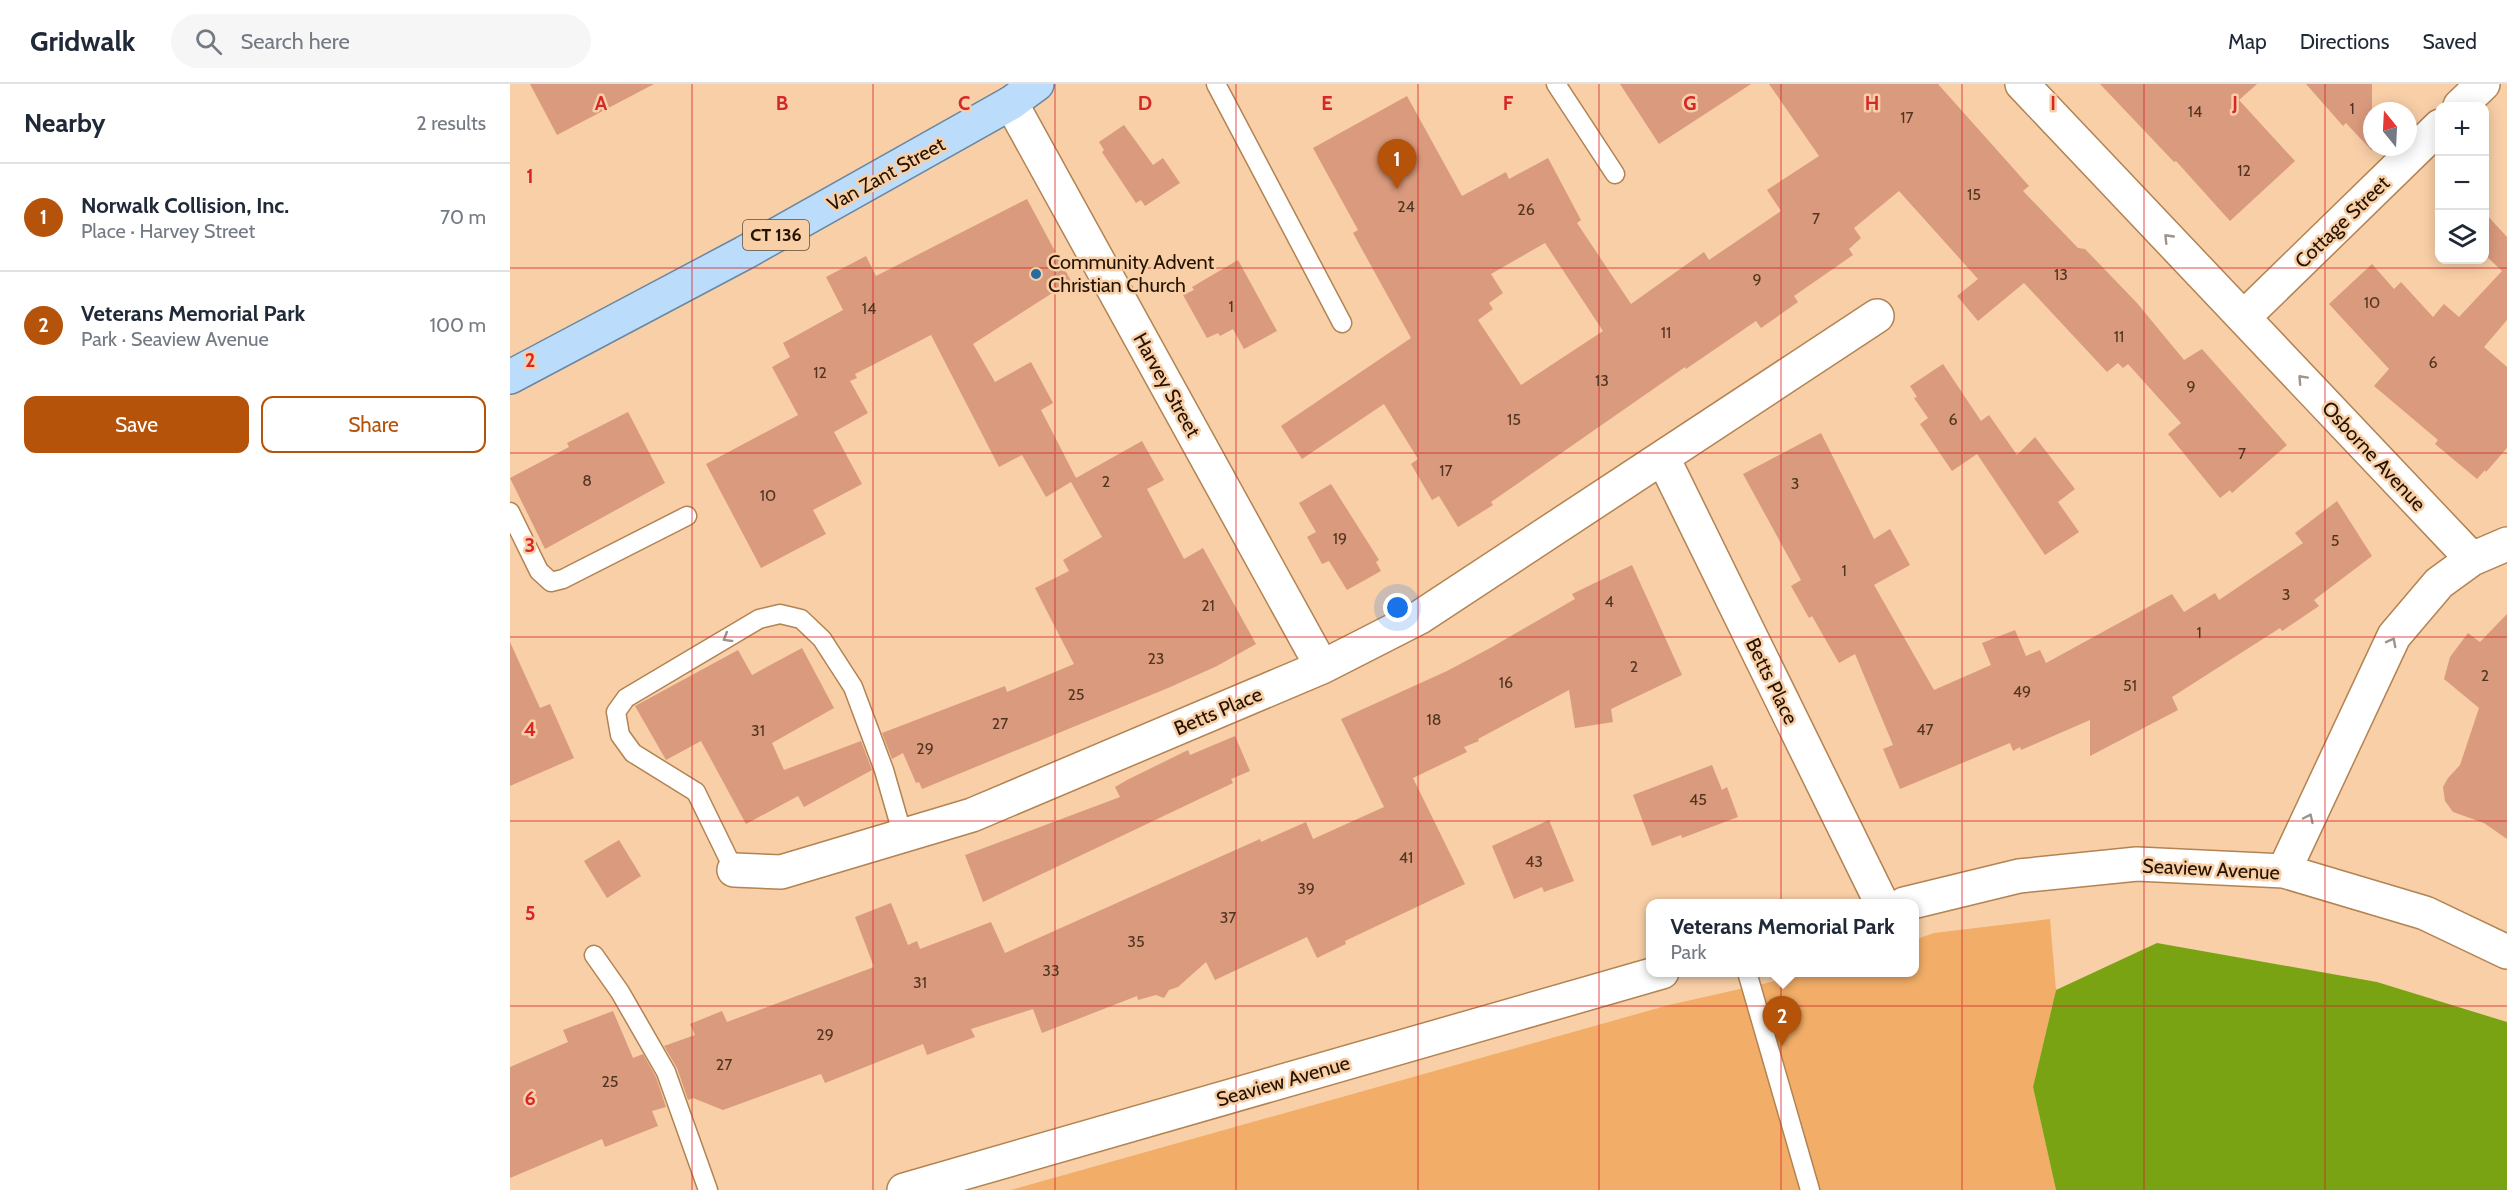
<!DOCTYPE html>
<html lang="en">
<head>
<meta charset="utf-8">
<style>
	:root { --surface:#fff; --page:#f6f6f7; --text:#1f2937; --muted:#747a83; --line:#e0e1e3; --accent:#b45309 }
	body { margin:0; font-family:Cabin,sans-serif; background:var(--page); color:var(--text) }
	.controls { position:absolute; right:18px; top:18px; display:grid; overflow:hidden; border-radius:12px; box-shadow:0 3px 15px #0003 }
	.controls button { width:54px; height:54px; display:grid; place-items:center; padding:0; border:0; border-bottom:2px solid var(--line); background:var(--surface); color:var(--text); font:30px sans-serif }
	.compass { position:absolute; left:1853px; top:18px; width:54px; height:54px; border-radius:50%; background:var(--surface); box-shadow:0 3px 15px #0003; rotate:342deg }
	.you { position:absolute; left:888px; top:524px; width:21px; height:21px; margin:-15px; border:4px solid #fff; border-radius:50%; background:#1a73e8; box-shadow:0 0 0 9px #1a73e833 }
	.badge { display:grid; place-items:center; width:39px; height:39px; border-radius:50%; background:var(--accent); color:#fff; font-size:20px; font-weight:700 }
	.pin { position:absolute; translate:-50% -50px; filter:drop-shadow(0 2px 3px #0008) }
	.pin::after { content:''; position:absolute; top:32px; width:21px; height:18px; background:inherit; clip-path:polygon(0 0,100% 0,50% 100%) }
	.popup { position:absolute; left:1136px; top:815px; width:273px; height:78px; box-sizing:border-box; display:grid; place-content:center; border-radius:12px; background:var(--surface); filter:drop-shadow(0 2px 4px #0005); font-size:20px; white-space:nowrap; color:var(--muted) }
	.popup b { font-size:22px; color:var(--text) }
	.popup::after { content:''; position:absolute; left:50%; top:100%; margin-left:-12px; border:12px solid transparent; border-top-color:var(--surface) }
	.list { margin:0; padding:0; list-style:none }
	h2 { display:flex; justify-content:space-between; align-items:center; height:78px; margin:0; padding:0 24px; font-size:26px }
	h2 small { font-size:20px; font-weight:400; color:var(--muted) }
	.list li { display:grid; grid-template-columns:39px 1fr auto; gap:18px; align-items:center; box-sizing:border-box; height:108px; padding:0 24px; border-top:2px solid var(--line) }
	.list b { display:block; font-size:22px; white-space:nowrap }
	.list p { margin:0; font-size:20px; white-space:nowrap; color:var(--muted) }
	.list em { font-size:20px; font-style:normal; color:var(--muted) }
	.actions { display:flex; gap:12px; padding:18px 24px }
	.actions a { flex:1; padding:14px 0; border:2px solid var(--accent); border-radius:12px; text-align:center; font-size:21px; color:var(--accent) }
	.actions .main { background:var(--accent); color:#fff }
	.icon { flex:none; width:33px; height:33px; fill:none; stroke:currentColor; stroke-width:2; stroke-linecap:round; stroke-linejoin:round }
	.map { position:relative; flex:none; width:1997px; height:1106px; overflow:hidden }
	header { display:flex; align-items:center; gap:36px; box-sizing:border-box; height:84px; padding:0 30px; background:var(--surface); border-bottom:2px solid var(--line) }
	header strong { font-size:28px }
	nav { display:flex; gap:33px; margin-inline-start:auto; font-size:21px }
	.search { width:420px; height:54px; background:var(--page); display:flex; align-items:center; gap:15px; box-sizing:border-box; padding:0 21px; border-radius:33px; color:var(--muted); font-size:22px }
	main { display:flex }
	aside { flex:1; background:var(--surface) }
	.map>svg:first-child { display:block }
	.green { fill:#f2ae68 }
	.water { fill:#7aa314 }
	.building { fill:#da9a7d; fill-rule:evenodd }
	.lines { fill:none; stroke-linecap:round; stroke-linejoin:round }
	.service-casing { stroke:#b38352; stroke-width:21 }
	.minor-casing { stroke:#b38352; stroke-width:36 }
	.tertiary-casing { stroke:#b38352; stroke-width:36 }
	.primary-casing { stroke:#6987a0; stroke-width:36 }
	.service { stroke:#fff; stroke-width:18 }
	.minor { stroke:#fff; stroke-width:33 }
	.tertiary { stroke:#fff; stroke-width:33 }
	.primary { stroke:#bbdcfa; stroke-width:33 }
	.oneway { stroke:#9d958d }
	.grid { fill:none; stroke:#d62828; stroke-width:1.5; stroke-opacity:0.55 }
	.poi-dot { fill:#276ca1; stroke:#f8cfa7; stroke-width:2 }
	.labels { text-anchor:middle; stroke-width:5; stroke-linejoin:round; paint-order:stroke }
	.number-label { font-size:16px; fill:#523520 }
	.shield { fill:#f8cfa7; stroke:#644b33; stroke-width:1.5 }
	.shield-label { font-size:18px; font-weight:bold; fill:#251301 }
	.street-label { font-size:20px; fill:#251301; stroke:#f8cfa7 }
	.poi-label { font-size:20px; fill:#251301; stroke:#f8cfa7; text-anchor:start }
	.grid-label { font-size:20px; text-anchor:middle; font-weight:bold; fill:#d62828; stroke:#f8cfa7; stroke-width:5; stroke-linejoin:round; paint-order:stroke }
</style>
</head>
<body>
<header>
<strong>Gridwalk</strong>
<div class="search"><svg class="icon" aria-label="search" viewBox="0 0 24 24"><circle cx="10" cy="10" r="6"/><path d="M15 15l6 6"/></svg>Search here</div>
<nav><a>Map</a><a>Directions</a><a>Saved</a></nav>
</header>
<main>
<aside>
<h2>Nearby<small>2 results</small></h2>
<ul class="list">
<li><span class="badge">1</span><div><b>Norwalk Collision, Inc.</b><p>Place · Harvey Street</p></div><em>70 m</em></li>
<li><span class="badge">2</span><div><b>Veterans Memorial Park</b><p>Park · Seaview Avenue</p></div><em>100 m</em></li>
</ul>
<div class="actions"><a class="main">Save</a><a>Share</a></div>
</aside>
<div class="map">
<svg width="1997" height="1106" viewBox="0 0 1997 1106">
	<rect width="100%" height="100%" fill="#f8cfa7"/>
	<path class="green" d="M1540,835l6,71 -23,97 23,103h-1045l658,-185 142,-32 103,-1v-32l20,-7z"/>
	<path class="water" d="M1647,859l220,39 130,40v168h-451l-23,-103 23,-97z"/>
	<path class="building" d="M20,0h124l-97,51z
		M1110,0h131l-92,60z
		M1259,0h169l91,102 -6,5 55,57 7,1 52,54 47,57 18,-11 85,96 -55,48 -2,-3 -10,8 -52,-64 13,-11 -53,-59 -5,4 -5,-5 -11,9 -83,-89 -46,38 -21,-25 21,-17 -79,-88 -45,37 7,10 -12,11 4,6 -59,41 4,6 -37,26 -5,-7 -70,48 -1,-2 -194,135 2,3 -35,22 -19,-31 -7,4 -21,-36 7,-5 -34,-55 -82,55 -21,-33 130,-88 -58,-105 5,-3 -45,-82 94,-52 55,100 44,-24 3,7 39,-21 33,62 -4,3 54,81 73,-52 5,8 72,-49 -14,-21 52,-34zM1035,159l58,88 -82,54 -43,-65 15,-11 -4,-6 14,-10 -12,-19z
		M1590,0h157l-18,16 56,61 -65,60 -54,-60 -2,1z
		M1796,0h66v67l-26,-28 -3,3z
		M614,41l29,40 10,-7 17,25 -35,23 -4,-6 -5,3 -34,-51 2,-2 -5,-8z
		M517,115l44,82 -98,63 22,38 36,-20 22,41 -12,7 35,68 66,-37 22,39 -17,9 37,70 19,-11 53,96 -39,22 -49,22 -246,101 -3,-7 -3,1 -13,-30 -11,6 -10,-26 123,-47 2,6 67,-28 -39,-76 34,-17 -6,-11 39,-23 -31,-55 -25,15 -24,-42 -23,12 -68,-132 -76,39 2,4 -7,3 18,32 -34,19 28,52 -49,26 13,24 -65,34 -55,-104 92,-49 -26,-48 18,-10 -7,-14 60,-33 -17,-33 40,-21 10,20z
		M1974,128l23,25v83l-23,27 23,20v81l-21,24 -1,-2 -8,9 -42,-35 3,-4 -64,-54 15,-17 -60,-65 43,-40 22,25 7,-7 32,35 11,-13 15,13 43,-46 -18,-17z
		M728,176l39,71 -33,18 -11,-20 -13,7 -2,-3 -11,5 -24,-43 11,-5 -2,-3z
		M1433,280l38,57 8,-6 28,40 18,-18 40,52 -17,13 21,30 -34,23 -68,-101 -25,17 -32,-47 8,-6 -14,-20 3,-1 -7,-11z
		M118,328l37,71 -120,66 -35,-71 59,-31 -2,-4z
		M1311,349l53,106 16,-10 20,36 -36,20 60,105 57,-25 -9,-22 33,-13 11,26 14,-6 6,13 126,-69 12,18 31,-19 4,7 84,-57 -8,-10 42,-32 35,55 -58,44 5,6 -37,25 -2,-3 -108,69 6,13 -88,46v-36l-69,30 -1,-3 -7,4 -3,-8 -110,46 -17,-40 10,-4 -38,-91 -16,9 -27,-47 -3,2 -18,-32 10,-6 -58,-106z
		M821,400l48,76 -3,2 5,9 -34,19 -18,-29 -7,3 -15,-27 9,-5 -17,-29z
		M1122,481l50,110 -71,34 2,13 -38,6 -6,-38 -91,49 1,2 -15,6 3,5 -54,26 52,106 -120,57 1,3 -29,14 -10,-21 -92,43 -9,-18 -28,25 -9,3 -5,8 -8,-3 -18,5 -1,-4 -95,37 -9,-24 -62,20 4,8 -48,18 -4,-11 -98,39 -4,-9 -98,36 -30,-12 -5,2 -11,-32 -13,-22 31,-11 -5,-11 32,-13 5,11 147,-55 -19,-50 36,-14 17,42 9,-4 3,8 71,-27 14,31 255,-114 1,3 45,-20 7,17 71,-32 -43,-88 106,-48 45,-24 83,-48 -3,-5z
		M1997,530v225l-23,-16 -31,-11 -8,-11 -2,-14 5,-9 12,-13 19,-57 -35,-29 6,-22 18,-24 12,9z
		M0,558l30,66 10,-4 24,54 -64,28z
		M292,564l32,60 -62,35 12,27 77,-29 11,29 -68,37 -6,-11 -52,28 -45,-83 -35,19 -31,-54 103,-56 14,25z
		M725,652l15,35 -19,8 2,4 -250,119 -18,-47 155,-58 -5,-10 12,-7 61,-30 2,5z
		M1202,681l10,25 5,-3 11,30 -56,21 -1,-3 -29,11 -19,-51z
		M1039,736l25,61 -30,11 -2,-5 -28,12 -22,-53z
		M109,756l22,36 -34,22 -23,-37z
		M103,927l20,47 10,-4 13,23 10,30 -14,4 6,15 -53,21 -3,-8 -92,39v-111l58,-25 -5,-12z"/>
	<g class="lines">
		<defs>
			<path id="service" d="M706,0l126,239
				M1046,0l59,90
				M0,428l29,59 12,11 12,-3 124,-63
				M224,786l-38,-78 -63,-39 -13,-18 -4,-23 10,-14 133,-79 21,-5 21,5 21,20 31,48 31,83 19,66
				M84,871l26,37 46,80 42,118
				M1237,888l63,218"/>
			<path id="minor" d="M1512,0l450,475
				M501,19l311,564
				M1950,22l23,-22
				M1734,233l196,-191
				M1153,374l219,446
				M224,786l47,2 191,-57 350,-148 98,-50 457,-301
				M1774,787l110,-235 45,-53 33,-24 35,-15"/>
			<path id="tertiary" d="M1394,820l115,-28 118,-12 147,7 141,42 82,39
				M394,1106l758,-218"/>
			<path id="primary" d="M0,293l234,-124 267,-150 26,-19"/>
		</defs>
		<use href="#service" class="service-casing"/>
		<use href="#minor" class="minor-casing"/>
		<use href="#tertiary" class="tertiary-casing"/>
		<use href="#primary" class="primary-casing"/>
		<use href="#service" class="service"/>
		<use href="#minor" class="minor"/>
		<use href="#tertiary" class="tertiary"/>
		<use href="#primary" class="primary"/>
	</g>
	<defs><path id="oneway-chevron" d="M-2-3.5L2.5 0L-2 3.5" fill="none" stroke-width="1.6" stroke-linecap="round" stroke-linejoin="round" transform="scale(1.5)"/></defs>
	<g class="oneway">
		<use href="#oneway-chevron" transform="translate(1658 154) rotate(-134)"/>
		<use href="#oneway-chevron" transform="translate(1792 295) rotate(-133)"/>
		<use href="#oneway-chevron" transform="translate(217 554) rotate(149)"/>
		<use href="#oneway-chevron" transform="translate(1882 558) rotate(-62)"/>
		<use href="#oneway-chevron" transform="translate(1799 734) rotate(-65)"/>
	</g>
	<path class="grid" d="M182,0v1106M363,0v1106M545,0v1106M726,0v1106M908,0v1106M1089,0v1106M1271,0v1106M1452,0v1106M1634,0v1106M1815,0v1106M0,184h1997M0,369h1997M0,553h1997M0,737h1997M0,922h1997"/>
	<circle class="poi-dot" cx="526" cy="190" r="6"/>
	<g class="labels">
		<g class="number-label">
			<text x="1842" y="30">1</text>
			<text x="1685" y="33">14</text>
			<text x="1397" y="39">17</text>
			<text x="1734" y="92">12</text>
			<text x="1464" y="116">15</text>
			<text x="896" y="128">24</text>
			<text x="1016" y="131">26</text>
			<text x="1306" y="140">7</text>
			<text x="1551" y="196">13</text>
			<text x="1247" y="201">9</text>
			<text x="1862" y="224">10</text>
			<text x="721" y="228">1</text>
			<text x="359" y="230">14</text>
			<text x="1156" y="254">11</text>
			<text x="1609" y="258">11</text>
			<text x="1923" y="284">6</text>
			<text x="310" y="294">12</text>
			<text x="1092" y="302">13</text>
			<text x="1681" y="308">9</text>
			<text x="1004" y="341">15</text>
			<text x="1443" y="341">6</text>
			<text x="1732" y="375">7</text>
			<text x="936" y="392">17</text>
			<text x="77" y="402">8</text>
			<text x="596" y="403">2</text>
			<text x="1285" y="405">3</text>
			<text x="258" y="417">10</text>
			<text x="830" y="460">19</text>
			<text x="1825" y="462">5</text>
			<text x="1334" y="492">1</text>
			<text x="1776" y="516">3</text>
			<text x="1099" y="523">4</text>
			<text x="698" y="527">21</text>
			<text x="1689" y="554">1</text>
			<text x="646" y="580">23</text>
			<text x="1124" y="588">2</text>
			<text x="1975" y="597">2</text>
			<text x="996" y="604">16</text>
			<text x="1620" y="607">51</text>
			<text x="1512" y="613">49</text>
			<text x="566" y="616">25</text>
			<text x="924" y="641">18</text>
			<text x="490" y="645">27</text>
			<text x="1415" y="651">47</text>
			<text x="248" y="652">31</text>
			<text x="415" y="670">29</text>
			<text x="1188" y="721">45</text>
			<text x="896" y="779">41</text>
			<text x="1024" y="783">43</text>
			<text x="796" y="810">39</text>
			<text x="718" y="839">37</text>
			<text x="626" y="863">35</text>
			<text x="541" y="892">33</text>
			<text x="410" y="904">31</text>
			<text x="315" y="956">29</text>
			<text x="214" y="986">27</text>
			<text x="100" y="1003">25</text>
		</g>
		<rect class="shield" x="233" y="136" width="66" height="30" rx="4.5"/>
		<g class="shield-label">
			<text x="266" y="157">CT 136</text>
		</g>
		<g class="street-label">
			<text transform="translate(376 90) rotate(-29)" y="7">Van Zant Street</text>
			<text transform="translate(1832 138) rotate(-44)" y="7">Cottage Street</text>
			<text transform="translate(657 301) rotate(61)" y="7">Harvey Street</text>
			<text transform="translate(1864 372) rotate(47)" y="7">Osborne Avenue</text>
			<text transform="translate(1262 597) rotate(64)" y="7">Betts Place</text>
			<text transform="translate(708 627) rotate(-23)" y="7">Betts Place</text>
			<text transform="translate(1701 785) rotate(3)" y="7">Seaview Avenue</text>
			<text transform="translate(773 997) rotate(-16)" y="7">Seaview Avenue</text>
		</g>
		<g class="poi-label">
			<text x="538" y="185">Community Advent<tspan x="538" dy="23">Christian Church</tspan></text>
		</g>
	</g>
	<g class="grid-label">
		<text x="91" y="26">A</text>
		<text x="272" y="26">B</text>
		<text x="454" y="26">C</text>
		<text x="635" y="26">D</text>
		<text x="817" y="26">E</text>
		<text x="998" y="26">F</text>
		<text x="1180" y="26">G</text>
		<text x="1362" y="26">H</text>
		<text x="1543" y="26">I</text>
		<text x="1725" y="26">J</text>
		<text x="20" y="99">1</text>
		<text x="20" y="283">2</text>
		<text x="20" y="468">3</text>
		<text x="20" y="652">4</text>
		<text x="20" y="836">5</text>
		<text x="20" y="1021">6</text>
	</g>
</svg>
<div class="controls">
<button>+</button>
<button>−</button>
<button><svg class="icon" aria-label="layers" viewBox="0 0 24 24"><path d="M12 4l9 5-9 5-9-5zM3 14l9 5 9-5"/></svg></button>
</div>
<svg class="compass" viewBox="-18 -18 36 36"><path d="M0-13l5 13h-10z" fill="#e53935"/><path d="M0 13l5-13h-10z" fill="#747a83"/></svg>
<div class="you"></div>
<div class="pin badge" style="left:887px;top:105px">1</div>
<div class="pin badge" style="left:1272px;top:962px">2</div>
<div class="popup"><b>Veterans Memorial Park</b>Park</div>
</div>
</main>
</body>
</html>
